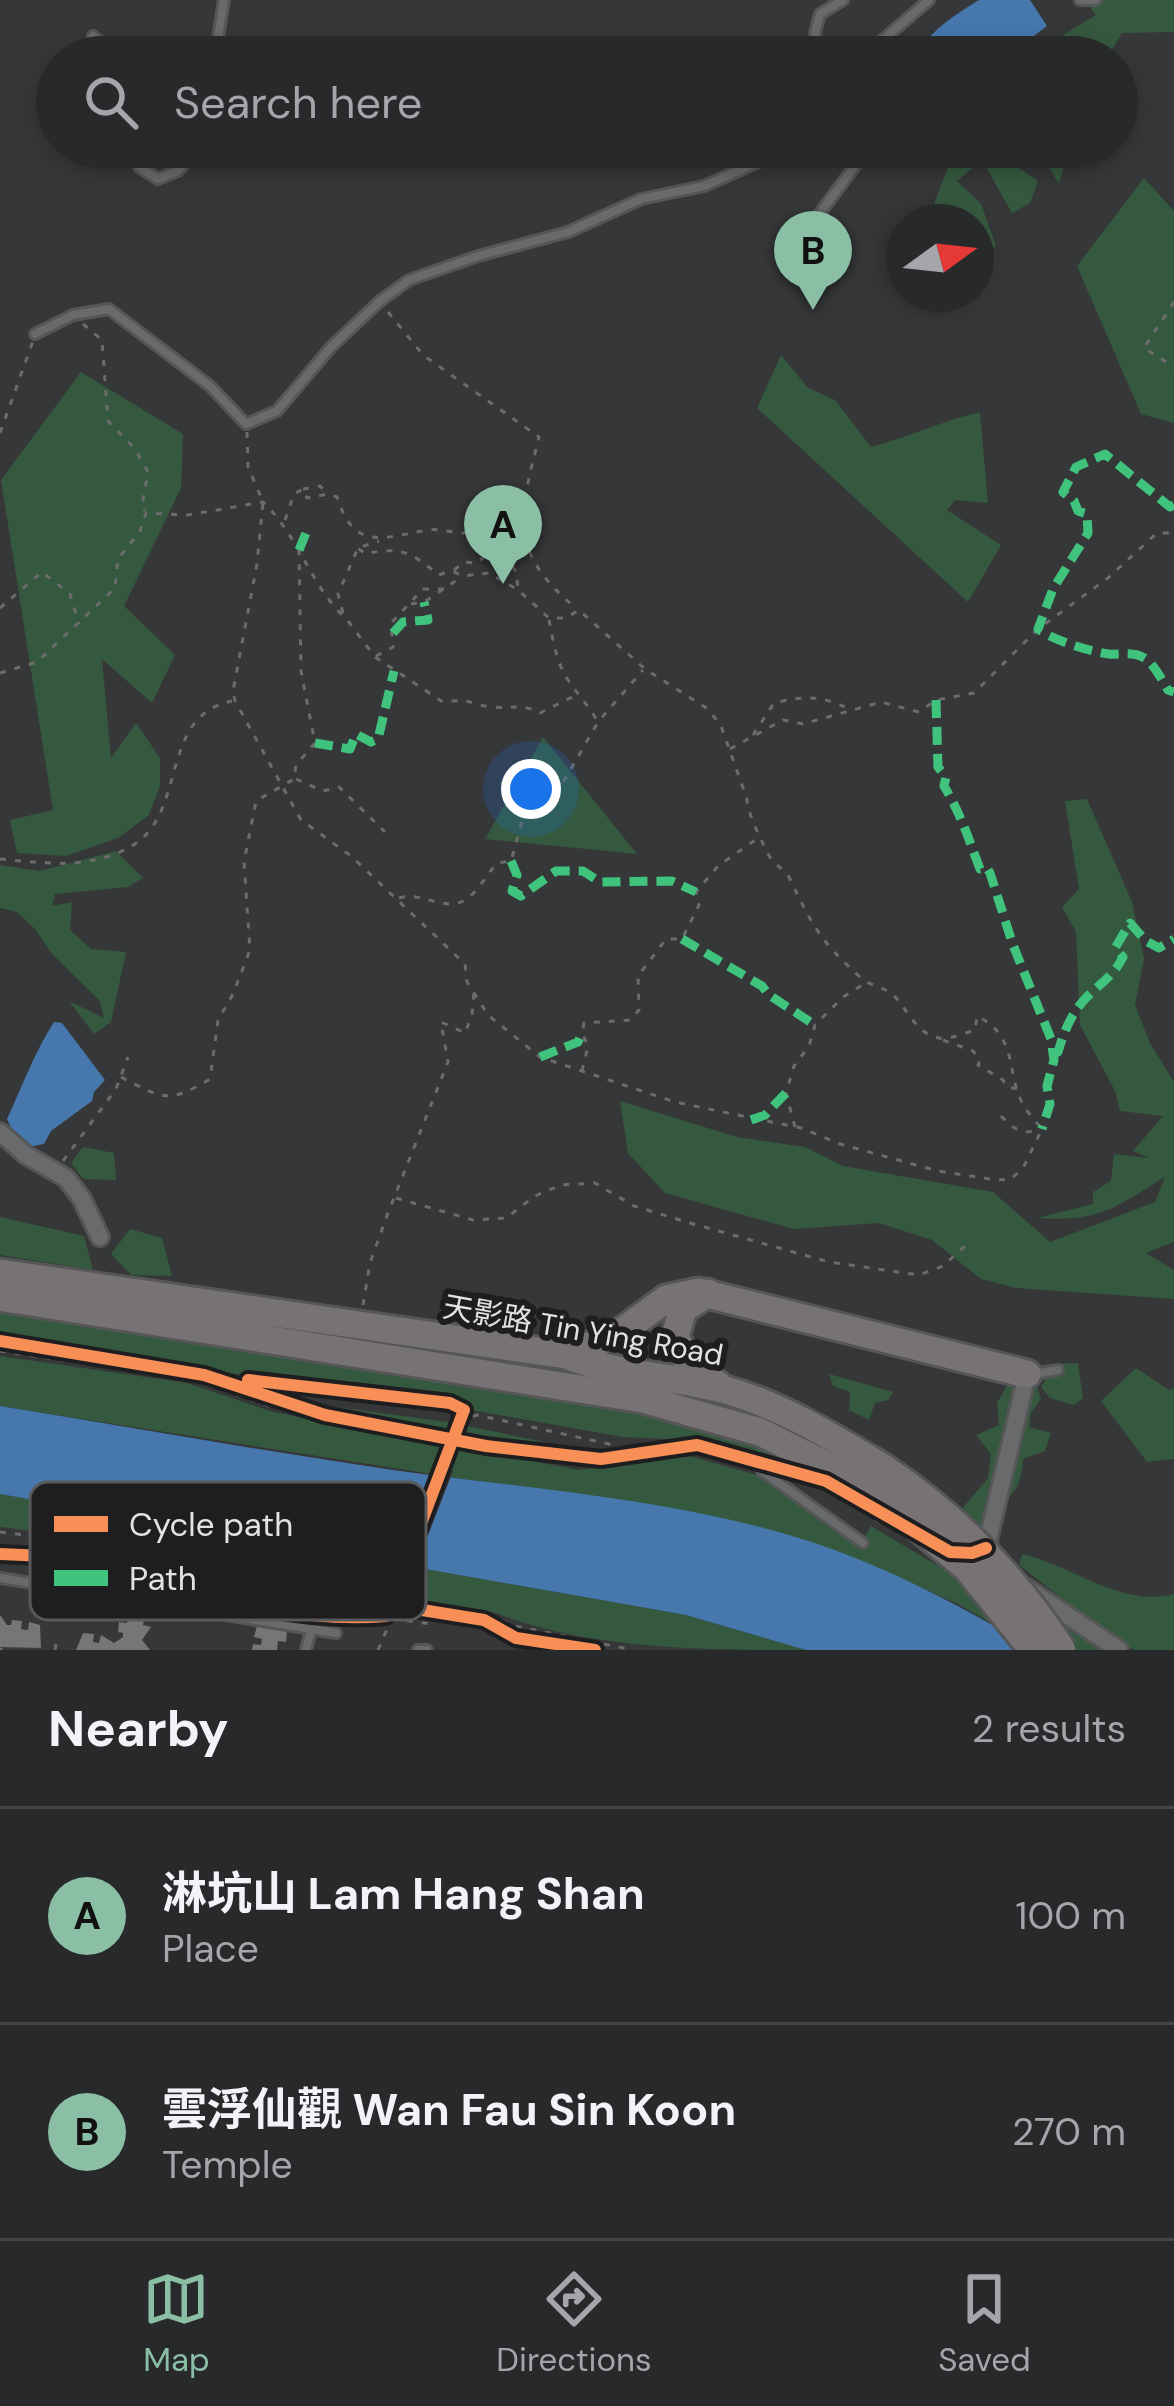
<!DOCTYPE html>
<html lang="en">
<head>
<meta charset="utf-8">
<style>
	:root { --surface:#28292b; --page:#303133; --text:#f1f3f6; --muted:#a5a6a9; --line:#444547; --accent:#8abfa5 }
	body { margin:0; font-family:"DM Sans","Noto Sans SC",sans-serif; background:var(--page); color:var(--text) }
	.compass { position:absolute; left:886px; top:204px; width:108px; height:108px; border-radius:50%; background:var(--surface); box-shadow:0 6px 18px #0003; rotate:75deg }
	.you { position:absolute; left:531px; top:789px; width:42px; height:42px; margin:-30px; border:9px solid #fff; border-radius:50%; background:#1a73e8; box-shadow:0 0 0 18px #1a73e833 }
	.badge { display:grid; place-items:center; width:78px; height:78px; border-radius:50%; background:var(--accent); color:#111; font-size:39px; font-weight:700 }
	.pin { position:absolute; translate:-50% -99px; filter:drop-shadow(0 3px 6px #0008) }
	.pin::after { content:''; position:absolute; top:63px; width:42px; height:36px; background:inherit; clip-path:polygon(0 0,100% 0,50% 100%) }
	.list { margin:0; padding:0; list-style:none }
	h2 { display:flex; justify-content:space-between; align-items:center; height:156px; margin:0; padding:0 48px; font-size:51px }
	h2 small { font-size:39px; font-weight:400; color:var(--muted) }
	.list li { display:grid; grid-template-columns:78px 1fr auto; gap:36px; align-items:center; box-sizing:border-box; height:216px; padding:0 48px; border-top:3px solid var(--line) }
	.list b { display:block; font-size:45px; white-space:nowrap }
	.list p { margin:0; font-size:39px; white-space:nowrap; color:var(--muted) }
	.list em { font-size:39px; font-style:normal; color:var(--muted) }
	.icon { flex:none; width:66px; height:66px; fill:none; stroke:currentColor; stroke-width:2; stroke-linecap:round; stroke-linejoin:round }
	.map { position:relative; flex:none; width:1174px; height:1650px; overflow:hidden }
	.search { position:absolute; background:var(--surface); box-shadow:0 6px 18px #0003; left:36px; right:36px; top:36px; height:132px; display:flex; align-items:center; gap:30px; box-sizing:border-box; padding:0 42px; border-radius:66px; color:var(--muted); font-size:45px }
	.sheet { height:588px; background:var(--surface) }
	nav { display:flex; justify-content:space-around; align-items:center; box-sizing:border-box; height:168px; border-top:3px solid var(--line); background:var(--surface); font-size:33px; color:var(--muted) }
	nav a { display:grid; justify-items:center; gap:6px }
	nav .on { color:var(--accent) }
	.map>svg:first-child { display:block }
	.green { fill:#35593e }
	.water { fill:#4678ae }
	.pier { fill:#363739 }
	.building { fill:#767677 }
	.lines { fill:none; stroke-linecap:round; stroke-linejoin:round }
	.service-casing { stroke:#555657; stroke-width:14 }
	.minor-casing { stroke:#555657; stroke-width:22 }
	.primary-casing { stroke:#555657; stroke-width:33 }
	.path { stroke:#6c6c6d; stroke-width:3; stroke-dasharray:6 9; stroke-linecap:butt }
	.service { stroke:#696a6b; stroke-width:8 }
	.minor { stroke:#696a6b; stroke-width:16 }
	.primary { stroke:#777274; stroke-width:27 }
	.primary-bridge-casing { stroke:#555657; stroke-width:33; stroke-linecap:butt }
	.path-bridge { stroke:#6c6c6d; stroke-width:3; stroke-dasharray:6 9; stroke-linecap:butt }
	.primary-bridge { stroke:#777274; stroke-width:27 }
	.quiet { stroke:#40c37c; stroke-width:9; stroke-dasharray:18 9; stroke-linecap:butt }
	.cycleway-casing { stroke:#1e1e20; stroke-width:20 }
	.cycleway { stroke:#f78f57; stroke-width:12 }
	.labels { text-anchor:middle; stroke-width:12; stroke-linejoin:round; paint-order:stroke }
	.street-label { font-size:30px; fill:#e0e2e3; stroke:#1e1e20 }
	.key { fill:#1e1e20; stroke:#58595a; stroke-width:3 }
	.key-label { font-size:33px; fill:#e0e2e3 }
</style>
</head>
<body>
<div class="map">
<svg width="1174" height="1650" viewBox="0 0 1174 1650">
	<rect width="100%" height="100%" fill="#363739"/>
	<path class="green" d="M1085,0h89v32l-52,1 -14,24h-81l69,-42z
		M956,147h50l-2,11 34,23 -8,22 -18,10 -30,-53 -25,21 24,23 15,42 -20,5v-29h-49z
		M1036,147h33l-10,37z
		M1144,178l30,33v212l-33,-9 -64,-148z
		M781,355l27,33 27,12 36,47c38,-10 71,-26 109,-35l8,91 -33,-3 -8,10 54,35 -33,57 -211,-194z
		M81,372l102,62 -2,54 -57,118 51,49 -23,48 -50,-44 9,99 25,-35 24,35v28l-11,29 -31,23 -52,18 -49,-3 -7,-33 43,-10 -52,-330z
		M543,737l94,117 -152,-15z
		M1087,799l45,103 12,57 -9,46 15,38 24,39v160l-28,11 28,17v29l-158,-11 -35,-9 -49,-39 -53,-17 -85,6 -129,-36 -37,-40 -8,-52 117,36 68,10 38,19 150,26 57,50 105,-40 10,-25c-51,31 -64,45 -128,41l56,-14v-12l18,-11 3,-27 35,4 -16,-7 30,-35 -43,-5 -5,-20 -35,-66 -4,-93 -14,-25 17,-18 -14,-88z
		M116,851l27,27 -15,9 -73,7 -3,12 20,-4 -2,28 21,19 35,3 -15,70 -17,12 -25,-33 35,17 -4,-17 -48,-47 -17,-25 -18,-17 -17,-4v-43l40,6z
		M83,1147l31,6 2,27 -33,-1 -12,-16z
		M0,1217l84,19 9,34 -93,-15z
		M130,1229l32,9 10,38 -41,-1 -20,-21z
		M0,1310l614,98 125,30 93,41 -143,-39 -66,-3 -152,-27 -21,-11 -212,-25 -238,-37z
		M0,1356l187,27 86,29 306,58 110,-14 68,19 102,72 12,-21 76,45 44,3 115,76h-70l-76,-45 -105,-47 -156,-42 -699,-110z
		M1078,1363l5,35 -9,7 -24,-7 -9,-11 15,-23z
		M1136,1368l33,22 5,-2v71l-27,3 -46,-61z
		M829,1374l64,18 -5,8 -13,3 -6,17 -20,-10 1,-18 -17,-6z
		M1011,1379l24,1 6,19 -10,14 -2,14 22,6 -6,18 -22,8c-2,26 -7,36 -30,50l6,39 -38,-38 27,-32 3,-24 -15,-19 23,-10 -2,-22z
		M284,1400l164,22 159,33c-101,0 -225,-29 -323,-55z
		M0,1494l686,121 120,35c-100,0 -216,0 -310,-37l-429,-78 -67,-8z
		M1022,1554c50,11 99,54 152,40v56h-39l-16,-7 -100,-78z"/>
	<path class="water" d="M979,0h51l17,26 -41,31h-89c11,-26 38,-42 62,-57z
		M54,1022l8,1 43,57 -11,12 -2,9 -41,30 -7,13 -16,3 -14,-13 -7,-15c16,-34 27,-66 47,-97z
		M0,1406c129,21 257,44 386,63 155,22 326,31 472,90 62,25 120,57 178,91h-230l-120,-35 -686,-121z"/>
	<path class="pier" d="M434,1469l19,2 -40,103 -19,-3z"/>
	<path class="building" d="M123,1604l29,5v11l-8,-1 -1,6 8,2 -9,13 8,10h-74l7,-17 11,1 -1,8 6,1 2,-8 13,8 9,-6v-4l-5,-1 1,-10 8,1 1,-7 -8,-1z
		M0,1615l7,10h4l1,-5 10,1 -1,8 7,1 1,-8 11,3 1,23 -41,-1z
		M257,1626l30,5 -1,11 -8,-1 -1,9h-25l1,-6 8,1 1,-6 -8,-2z"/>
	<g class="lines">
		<defs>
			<path id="service" d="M1080,0h16
				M93,36l27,21
				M215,57l9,-57
				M822,57l-7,-24 5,-19 23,-14
				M863,57l66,-57
				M135,147l4,20 19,12 20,-8 20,-24
				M820,213l49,-66
				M35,334l38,-19 36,-6 101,77 36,38 31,-13 54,-64 49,-46 29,-21 69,-24 90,-24 73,-33 63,-13 89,-39
				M1034,1374l24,-4
				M762,1471l101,72
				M0,1578l336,55
				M306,1650l5,-20
				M418,1650h9"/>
			<path id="minor" d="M0,1132l26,23 40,23 16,21 18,38
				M989,1554l-1,-14 39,-166
				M1025,1587l94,63"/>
			<path id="primary" d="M0,1273l566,82c50,20 105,21 156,34 57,15 110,48 160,78
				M708,1293l-25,16 -8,27 10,22 34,28
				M0,1297l643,102 117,33 110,55
				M566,1355l54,-22 46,-34 33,-7 328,82"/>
		</defs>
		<use href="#service" class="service-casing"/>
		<use href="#minor" class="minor-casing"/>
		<use href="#primary" class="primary-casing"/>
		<path class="path" d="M1174,302l-30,46 30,19
			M388,312l35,43 116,82c-20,80 -32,114 38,172
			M83,324l19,16 6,81 27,28 13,23 -6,33 3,6
			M247,432l1,35 15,35 -6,62 -24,127 2,10 66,119 50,36 114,108 2,18 21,33 52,42 135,45 126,26 39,16 98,27 59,9 14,-1 12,-11 19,-39c-6,-7 -13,-15 -18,-23 -19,-31 -4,-69 -47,-90l-2,14c-10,3 -26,10 -36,8 -25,-5 -31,-30 -47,-44 -10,-8 -23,-8 -32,-17 -40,-36 -48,-52 -70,-98 -3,-8 -14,-13 -19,-20 -7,-12 -25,-49 -24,-60l-26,-73 -13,-17 -63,-40 -66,-59 -13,8h-17l-31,-28 -29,-17 -26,3 -11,-5 -14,4c-26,-23 -38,-29 -73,-21l-7,-6
			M0,433l33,-92
			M303,489l17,-3 7,7
			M285,520l9,-26 9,-5 4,9 21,-4 9,3c18,56 46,40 91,33 13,-2 26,4 39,3 18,-3 36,-19 47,-32l10,-2
			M505,553l11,19 2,17
			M454,570l10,-8 13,1 8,-7 19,-5 20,-36
			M411,604l13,-2 36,-24
			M0,608l42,-36 28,22 9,30
			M343,613l-5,-19 20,-46 21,-7
			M549,620c4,20 7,42 19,60 10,15 21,26 30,42
			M348,621l27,36 68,45c28,-4 26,2 48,5 20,2 31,-4 49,6l40,-20
			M376,656l17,-9 -2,-24 32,-34h23
			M0,673l37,-11 78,-74 3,-29 22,-28 6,-18 42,2 75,-13c36,34 47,83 83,117
			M753,735l21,-32c29,-7 48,-8 75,6
			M730,749l53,-29 20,4 78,-22 38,10 17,-12 38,-7 64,-64 70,-51 49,-45h17
			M296,779l27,12 16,-4 46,45
			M0,859c44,4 89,11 130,-12 59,-32 27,-131 102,-146
			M399,898c22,-7 45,14 66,2 11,-6 23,-27 32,-37l14,-2 17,-62 26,-1 44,-76 45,-52
			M943,1040l30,11 7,9 -2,5 25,15 4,7 12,2
			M582,1071l6,-25 -6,-13 2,-10 46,-3 9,-10 -1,-34 28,-37h16l17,-34 -3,-13 22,-26 43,-30
			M121,1077c42,22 47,27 89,2l8,-59 15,-26 17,-44 -6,-88 12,-61 38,-22 2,-14 19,-22 -14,-72 -2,-121
			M1001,1116c12,13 21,19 39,14
			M795,1127l-9,-34 8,-27 15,-20 6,-21 28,-28 21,-13
			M63,1161l53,-72 12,-32
			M396,1198l77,22 33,-2 29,-22 26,-11 34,-2 39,23 56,17 139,39 90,13 24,-9 22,-20
			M363,1305l7,-42 18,-50 60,-151 -7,-40 24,11 7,-18 2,-24
			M0,1351l190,28 85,29 213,44 115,14 86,-14 64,16
			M273,1405l2,-11 9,-4 171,22 -1,12
			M466,1429l5,-12 6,-2 132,29 12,18
			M791,1479l31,9
			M837,1494l42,28
			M0,1532l67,8 427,77 21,9 118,24
			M194,1565l4,20 8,5c42,8 137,33 176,20
			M392,1619l40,5 7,-6 2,-8
			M0,1648l2,2
			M55,1650l3,-15
			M378,1650l16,-37"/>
		<use href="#service" class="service"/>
		<use href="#minor" class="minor"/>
		<use href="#primary" class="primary"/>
		<defs>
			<path id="primary-bridge" d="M882,1467c72,48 133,110 180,183
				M870,1487l97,81 66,82"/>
		</defs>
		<use href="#primary-bridge" class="primary-bridge-casing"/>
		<path class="path-bridge" d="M382,1610l72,-186
			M394,1613l72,-184"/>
		<use href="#primary-bridge" class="primary-bridge"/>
		<path class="quiet" d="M1174,505l-4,2 -65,-53 -29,13 -13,25 11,9 4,10 9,3 1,19 -35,56 -15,40c17,12 50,22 71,25 13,1 25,-3 37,5 9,7 16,21 22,31l6,2
			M299,550l9,-22
			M393,633l10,-11 25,-2 -4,-18
			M936,700l2,67 8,10 -2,9c17,28 25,54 36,83l7,-1 3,5 23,72 38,94 3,21 -7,26 3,18 -8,25
			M315,743l35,6 6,-15 15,8 7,-3 16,-68
			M511,861l6,14 -5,16 9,5 35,-25h27l17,11 72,-1 24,11
			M682,939l80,47 7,9 46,30
			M1054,1054l4,-2c6,-20 12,-36 26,-52 14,-15 29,-23 39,-43l-8,-9 15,-25 16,18 13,7 15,-9
			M540,1057l38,-15 4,-9
			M751,1120l14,-5 21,-22"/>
		<defs>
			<path id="cycleway" d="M0,1341l204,34 121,40 161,31 115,13 96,-14 129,36 124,71 22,1 14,-5
				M0,1554l67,3 74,17 52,-1 291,47 32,18 79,12
				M141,1574l5,6c77,21 160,43 240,36l78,-206 -14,-7 -202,-23"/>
		</defs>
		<use href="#cycleway" class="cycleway-casing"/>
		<use href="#cycleway" class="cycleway"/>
	</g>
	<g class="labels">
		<g class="street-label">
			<text transform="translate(583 1331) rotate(10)" y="10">天影路 Tin Ying Road</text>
		</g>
	</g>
	<rect x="30" y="1482" width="396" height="138" rx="18" class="key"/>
	<rect x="54" y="1516" width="54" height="16" fill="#f78f57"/>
	<rect x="54" y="1570" width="54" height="16" fill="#40c37c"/>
	<g class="key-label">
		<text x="129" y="1536">Cycle path</text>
		<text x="129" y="1590">Path</text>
	</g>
</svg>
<svg class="compass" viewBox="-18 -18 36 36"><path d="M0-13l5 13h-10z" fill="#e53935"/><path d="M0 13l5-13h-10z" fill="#a5a6a9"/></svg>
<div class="you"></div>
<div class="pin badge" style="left:503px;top:584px">A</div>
<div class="pin badge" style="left:813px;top:310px">B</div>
<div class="search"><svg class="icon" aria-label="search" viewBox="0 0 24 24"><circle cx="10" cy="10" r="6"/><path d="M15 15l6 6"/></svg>Search here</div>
</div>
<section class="sheet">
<h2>Nearby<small>2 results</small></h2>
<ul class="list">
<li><span class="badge">A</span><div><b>淋坑山 Lam Hang Shan</b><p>Place</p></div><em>100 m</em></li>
<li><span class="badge">B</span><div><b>雲浮仙觀 Wan Fau Sin Koon</b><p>Temple</p></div><em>270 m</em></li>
</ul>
</section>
<nav>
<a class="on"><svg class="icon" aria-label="map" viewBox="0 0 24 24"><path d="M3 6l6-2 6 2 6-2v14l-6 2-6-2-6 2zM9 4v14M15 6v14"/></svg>Map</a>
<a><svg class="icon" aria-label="directions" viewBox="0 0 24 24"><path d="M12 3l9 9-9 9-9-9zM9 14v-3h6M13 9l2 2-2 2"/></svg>Directions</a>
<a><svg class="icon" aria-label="saved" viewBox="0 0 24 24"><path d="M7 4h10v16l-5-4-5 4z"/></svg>Saved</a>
</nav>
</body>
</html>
